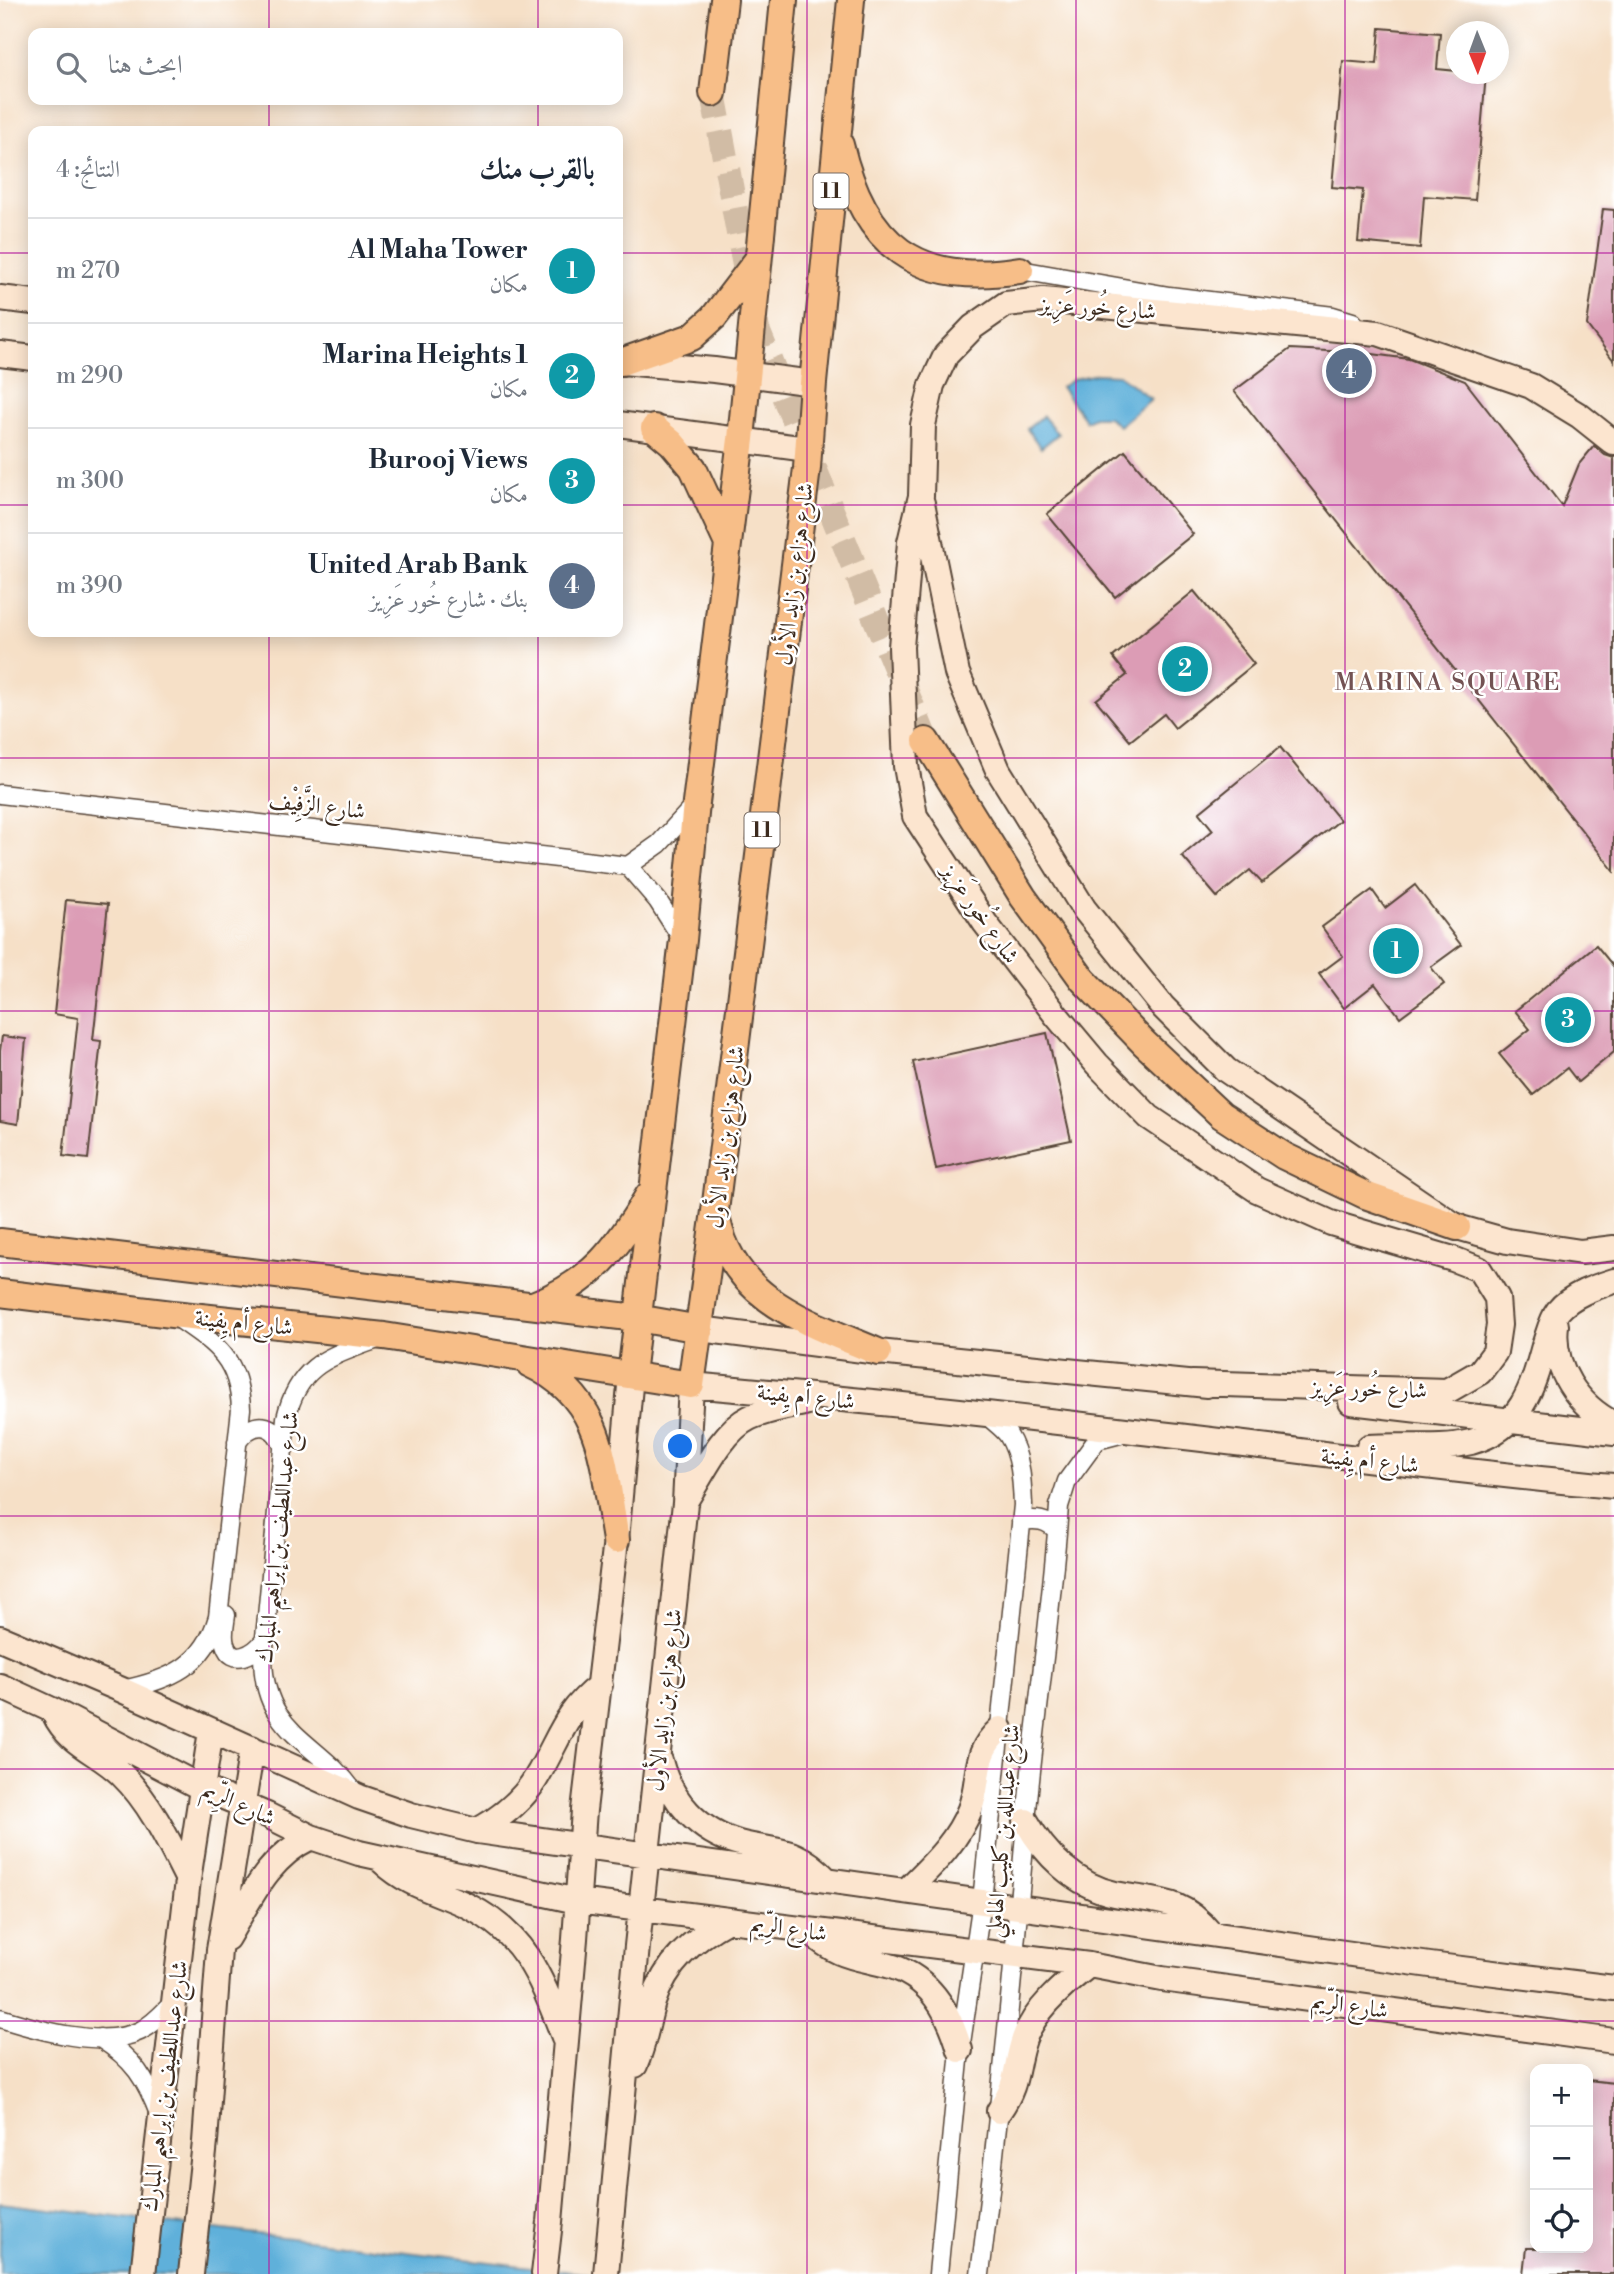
<!DOCTYPE html>
<html lang="ar">
<head>
<meta charset="utf-8">
<style>
	:root { --surface:#fff; --page:#f6f6f7; --text:#1f2937; --muted:#747a83; --line:#e0e1e3; --accent:#7c3aed }
	body { margin:0; font-family:"Libre Bodoni",Amiri,serif; background:var(--page); color:var(--text); direction:rtl }
	.controls { position:absolute; right:21px; bottom:21px; display:grid; overflow:hidden; border-radius:14px; box-shadow:0 4px 18px #0003 }
	.controls button { width:63px; height:63px; display:grid; place-items:center; padding:0; border:0; border-bottom:2px solid var(--line); background:var(--surface); color:var(--text); font:35px sans-serif }
	.compass { position:absolute; left:1446px; top:21px; width:63px; height:63px; border-radius:50%; background:var(--surface); box-shadow:0 4px 18px #0003; rotate:179deg }
	.you { position:absolute; left:681px; top:1447px; width:24px; height:24px; margin:-18px; border:5px solid #fff; border-radius:50%; background:#1a73e8; box-shadow:0 0 0 10px #1a73e833 }
	.badge { display:grid; place-items:center; width:46px; height:46px; border-radius:50%; background:var(--accent); color:#fff; font-size:23px; font-weight:700 }
	.pin { position:absolute; translate:-50% -50%; border:4px solid #fff; box-shadow:0 2px 7px #0006 }
	.list { margin:0; padding:0; list-style:none }
	h2 { display:flex; justify-content:space-between; align-items:center; height:91px; margin:0; padding:0 28px; font-size:30px }
	h2 small { font-size:23px; font-weight:400; color:var(--muted) }
	.list li { display:grid; grid-template-columns:46px 1fr auto; gap:21px; align-items:center; box-sizing:border-box; height:105px; padding:0 28px; border-top:2px solid var(--line) }
	.list b { display:block; font-size:26px; white-space:nowrap }
	.list p { margin:0; font-size:23px; white-space:nowrap; color:var(--muted) }
	.list em { font-size:23px; font-style:normal; color:var(--muted) }
	.icon { flex:none; width:38px; height:38px; fill:none; stroke:currentColor; stroke-width:2; stroke-linecap:round; stroke-linejoin:round }
	.map { position:relative; flex:none; width:1614px; height:2274px; overflow:hidden; direction:ltr }
	.search { position:absolute; background:var(--surface); box-shadow:0 4px 18px #0003; left:28px; top:28px; width:595px; height:77px; display:flex; align-items:center; gap:18px; box-sizing:border-box; padding:0 24px; border-radius:14px; color:var(--muted); font-size:26px }
	.panel { position:absolute; background:var(--surface); box-shadow:0 4px 18px #0003; left:28px; top:126px; width:595px; height:511px; border-radius:14px; direction:rtl }
	.map>svg:first-child { display:block }
	.water { fill:#5fb0da; stroke:#4d6d7c; stroke-width:2 }
	.building { fill:#dc9cb5 }
	.lines { fill:none; stroke-linecap:round; stroke-linejoin:round }
	.primary-tunnel { stroke:#d1bca5; stroke-width:26; stroke-dasharray:26 13; stroke-linecap:butt }
	.street-casing { stroke:#574537; stroke-width:21 }
	.secondary-casing { stroke:#574537; stroke-width:28 }
	.primary-casing { stroke:#574537; stroke-width:30 }
	.street { stroke:#fff; stroke-width:18 }
	.secondary { stroke:#fce5cf; stroke-width:24 }
	.primary { stroke:#f7be88; stroke-width:26 }
	.grid { fill:none; stroke:#b5179e; stroke-width:2; stroke-opacity:0.55 }
	.labels { text-anchor:middle; stroke-width:5; stroke-linejoin:round; paint-order:stroke }
	.shield { fill:#fff; stroke:#766a62; stroke-width:2 }
	.shield-label { font-size:21px; font-weight:bold; fill:#3b2a1e }
	.street-label { font-size:23px; fill:#3b2a1e; stroke:#fff }
	.neighbourhood-label { font-size:24px; letter-spacing:2px; fill:#735253; stroke:#fff }
</style>
</head>
<body>
<div class="map">
<svg width="1614" height="2274" viewBox="0 0 1614 2274">
	<rect width="100%" height="100%" fill="#fff"/>
	<filter id="ink" filterUnits="userSpaceOnUse"><feTurbulence type="fractalNoise" baseFrequency=".0143" numOctaves="2"/><feDisplacementMap in="SourceGraphic" scale="14" xChannelSelector="R" yChannelSelector="G"/><feConvolveMatrix kernelMatrix="1 2 1 2 8 2 1 2 1" color-interpolation-filters="sRGB"/></filter>
	<filter id="wash" filterUnits="userSpaceOnUse"><feTurbulence type="fractalNoise" baseFrequency=".00686" numOctaves="4" result="noise"/><feDisplacementMap in="SourceGraphic" scale="28" xChannelSelector="R" yChannelSelector="G"/><feGaussianBlur stdDeviation="1.57" result="paint"/><feColorMatrix in="noise" values="0 0 0 0 0 0 0 0 0 0 0 0 0 0 0 0 0 1.4 0 .05"/><feComposite in="paint" operator="in"/></filter>
	<g filter="url(#wash)">
		<rect width="100%" height="100%" fill="#f6e0c7"/>
		<path class="water" d="M1097,374l22,1 32,24 -32,27 -11,-9h-14l-8,4 -25,-34 13,-8z
			M1043,416l15,18 -17,14 -14,-19z
			M0,2203l589,71h-589z"/>
		<g id="blocks">
			<path class="building" d="M1380,28l60,5 -3,36 20,2v3h29l-11,126 -51,-4 -4,52 -62,-6 5,-52 -31,-3 11,-126 34,3z
				M1603,209l11,1v151l-27,-36z
				M1290,349l75,4 44,6 56,22 97,125 17,-42 15,-18 11,9 9,3v413l-380,-480z
				M1125,451l68,83 -78,63 -68,-83z
				M1194,591l60,73 -79,64 -11,-14 -34,27 -34,-41 31,-25 -14,-18z
				M1280,747l60,73 -78,63 -12,-13 -33,27 -35,-41 31,-26 -14,-17z
				M1415,885l46,60 -30,22 13,17 -44,33 -25,-33 -31,24 -25,-34 24,-18 -21,-29 50,-37 13,18z
				M66,900l42,4 -15,136 8,1 -13,118 -25,-3 15,-138 -24,-4z
				M1596,945l18,22v85l-36,30 -11,-14 -34,27 -34,-41 31,-25 -15,-18z
				M1047,1033l24,107 -135,29 -23,-107z
				M2,1036l24,3 -8,85 -18,-3v-70z
				M1588,2080l26,3v191h-91l3,-26h62z"/>
		</g>
	</g>
	<g filter="url(#ink)">
		<use href="#blocks" fill-opacity="0" stroke="#574537" stroke-width="2"/>
		<g class="lines">
			<path class="primary-tunnel" d="M713,93l44,237 169,411"/>
			<defs>
				<path id="street" d="M1020,270l149,26 164,20 20,6
					M0,794l628,72 31,-22 35,-38
					M628,866l30,35 25,39
					M237,1442c16,-23 38,-21 47,7
					M1021,1521c15,-2 26,-2 36,10
					M226,1615c-1,9 -4,20 -1,29 7,24 30,9 39,-3
					M122,1690c48,-10 82,-24 96,-73l23,-208c-2,-52 -27,-66 -66,-93
					M354,1792c-37,-52 -90,-57 -91,-134l23,-240c13,-55 44,-61 91,-79
					M0,2018c38,12 103,31 140,13 14,-7 23,-18 34,-29
					M100,2038c34,21 46,41 60,78
					M938,2274l22,-224 22,-149 41,-396c-1,-23 -2,-50 -15,-70 -5,-7 -14,-13 -20,-19
					M980,2274c19,-150 33,-301 46,-452 9,-106 26,-210 33,-316l8,-25 30,-41 23,-6"/>
				<path id="secondary" d="M0,298l33,4
					M0,354l33,4
					M622,362l92,8 99,13
					M618,424l189,25
					M922,503l35,170 41,97 86,139 79,98 63,63 231,157 50,14 74,11 33,-4
					M1556,1325c-5,42 22,81 58,99
					M700,1329l178,23 329,33
					M1192,1383l255,8 33,-19 15,-20 4,-27 -2,-27 -18,-29 -26,-10 -122,-36 -74,-33 -108,-73 -52,-53 -41,-49 -71,-92 -70,-107 -9,-50 -5,-119 9,-105 11,-46 2,-71 9,-40 14,-30 27,-28 33,-23 37,-4 335,33 153,53 49,30 34,27
					M1351,1402l263,31
					M1369,1447c34,-3 69,3 102,-5 50,-14 61,-52 73,-96 4,-11 7,-26 14,-35 13,-16 37,-24 56,-30
					M686,1500c16,-25 36,-69 63,-82 18,-9 40,-11 59,-16
					M0,1638l122,52 237,107 52,18 66,16 953,134 184,23
					M0,1686l52,24 150,78 65,27 44,22 48,16 218,48 512,64 73,14 452,62
					M54,1713c15,32 43,38 67,61 30,29 49,70 67,106
					M660,1761c10,39 39,71 79,82 38,10 56,3 87,36
					M1026,1821c18,33 50,65 89,73 41,8 66,3 95,39
					M477,1831c25,-14 48,-32 62,-58 21,-36 26,-61 61,-88
					M383,1862c27,25 54,29 85,44 59,29 74,75 96,131
					M906,1891c24,-24 51,-48 64,-82 12,-32 1,-54 30,-80
					M809,1931c29,26 43,25 78,34 42,11 62,45 73,85
					M227,1938c24,-40 40,-80 84,-101
					M635,2065c9,-20 12,-42 18,-63 13,-39 40,-63 75,-82
					M999,2111c20,-28 15,-43 25,-72 11,-30 40,-55 65,-74
					M143,2274l45,-394 23,-149
					M191,2274l14,-132 14,-192 33,-202
					M544,2274l6,-52 25,-283 9,-129 32,-270 15,-165
					M606,2274l31,-328 48,-443 6,-118c148,13 296,28 443,46 160,18 320,41 480,55"/>
				<path id="primary" d="M713,93l11,-93
					M840,145c24,100 77,142 180,125
					M621,362l71,-25 22,-20 43,-56
					M654,428l18,15 21,25 35,76
					M926,741l97,156 60,83 61,63 77,72 63,41 81,39 92,32
					M717,1220c17,82 94,103 161,132
					M0,1242l637,76 63,11
					M0,1293l172,21 212,22 307,49 24,-174 92,-743 6,-85 38,-383
					M533,1305c59,-22 85,-58 116,-110
					M530,1364c76,35 73,103 86,176
					M631,1375l52,-435 13,-137 45,-364 43,-439"/>
			</defs>
			<use href="#street" class="street-casing"/>
			<use href="#secondary" class="secondary-casing"/>
			<use href="#primary" class="primary-casing"/>
			<use href="#street" class="street"/>
			<use href="#secondary" class="secondary"/>
			<use href="#primary" class="primary"/>
		</g>
	</g>
	<path class="grid" d="M269,0v33M538,0v33M807,0v2274M1076,0v2274M1345,0v2274M269,100v31M538,100v31M0,253h33M618,253h996M0,505h33M618,505h996M269,632v1642M538,632v1642M0,758h1614M0,1011h1614M0,1263h1614M0,1516h1614M0,1769h1614M0,2021h1614"/>
	<g class="labels">
		<g class="shield">
			<rect x="813.5" y="173.5" width="35" height="35" rx="5"/>
			<rect x="744.5" y="812.5" width="35" height="35" rx="5"/>
		</g>
		<g class="shield-label">
			<text x="831" y="198">11</text>
			<text x="762" y="837">11</text>
		</g>
		<g class="street-label">
			<text transform="translate(1098 307) rotate(4)" y="8">شارع خُور عَزِيز</text>
			<text transform="translate(794 574) rotate(-83)" y="8">شارع هزاع بن زايد الأول</text>
			<text transform="translate(317 805) rotate(7)" y="8">شارع الزَّفِيْف</text>
			<text transform="translate(981 913) rotate(55)" y="8">شارع خُور عَزِيز</text>
			<text transform="translate(725 1137) rotate(-83)" y="8">شارع هزاع بن زايد الأول</text>
			<text transform="translate(244 1322) rotate(6)" y="8">شارع أم يِفينة</text>
			<text transform="translate(1369 1388) rotate(2)" y="8">شارع خُور عَزِيز</text>
			<text transform="translate(806 1396) rotate(6)" y="8">شارع أم يِفينة</text>
			<text transform="translate(1370 1460) rotate(6)" y="8">شارع أم يِفينة</text>
			<text transform="translate(277 1537) rotate(-84)" y="8">شارع عبداللطيف بن إبراهيم المبارك</text>
			<text transform="translate(664 1700) rotate(-84)" y="8">شارع هزاع بن زايد الأول</text>
			<text transform="translate(239 1803) rotate(24)" y="8">شارع الرِّيم</text>
			<text transform="translate(1002 1831) rotate(-85)" y="8">شارع عبدالله بن كليب الهاملي</text>
			<text transform="translate(789 1928) rotate(8)" y="8">شارع الرِّيم</text>
			<text transform="translate(1350 2005) rotate(8)" y="8">شارع الرِّيم</text>
			<text transform="translate(164 2086) rotate(-83)" y="8">شارع عبداللطيف بن إبراهيم المبارك</text>
		</g>
		<g class="neighbourhood-label">
			<text x="1448" y="690">MARINA SQUARE</text>
		</g>
	</g>
</svg>
<div class="controls">
<button>+</button>
<button>−</button>
<button><svg class="icon" aria-label="locate" viewBox="0 0 24 24"><circle cx="12" cy="12" r="6"/><path d="M12 2v4M12 18v4M2 12h4M18 12h4"/></svg></button>
</div>
<svg class="compass" viewBox="-18 -18 36 36"><path d="M0-13l5 13h-10z" fill="#e53935"/><path d="M0 13l5-13h-10z" fill="#747a83"/></svg>
<div class="you"></div>
<div class="pin badge" style="left:1396px;top:951px;background:#0f9aa8">1</div>
<div class="pin badge" style="left:1185px;top:669px;background:#0f9aa8">2</div>
<div class="pin badge" style="left:1568px;top:1020px;background:#0f9aa8">3</div>
<div class="pin badge" style="left:1349px;top:371px;background:#5c6f8a">4</div>
<div class="search"><svg class="icon" aria-label="search" viewBox="0 0 24 24"><circle cx="10" cy="10" r="6"/><path d="M15 15l6 6"/></svg>ابحث هنا</div>
<section class="panel">
<h2>بالقرب منك<small>النتائج: 4</small></h2>
<ul class="list">
<li><span class="badge" style="background:#0f9aa8">1</span><div><b>Al Maha Tower</b><p>مكان</p></div><em>270 m</em></li>
<li><span class="badge" style="background:#0f9aa8">2</span><div><b>Marina Heights 1</b><p>مكان</p></div><em>290 m</em></li>
<li><span class="badge" style="background:#0f9aa8">3</span><div><b>Burooj Views</b><p>مكان</p></div><em>300 m</em></li>
<li><span class="badge" style="background:#5c6f8a">4</span><div><b>United Arab Bank</b><p>بنك · شارع خُور عَزِيز</p></div><em>390 m</em></li>
</ul>
</section>
</div>
</body>
</html>
